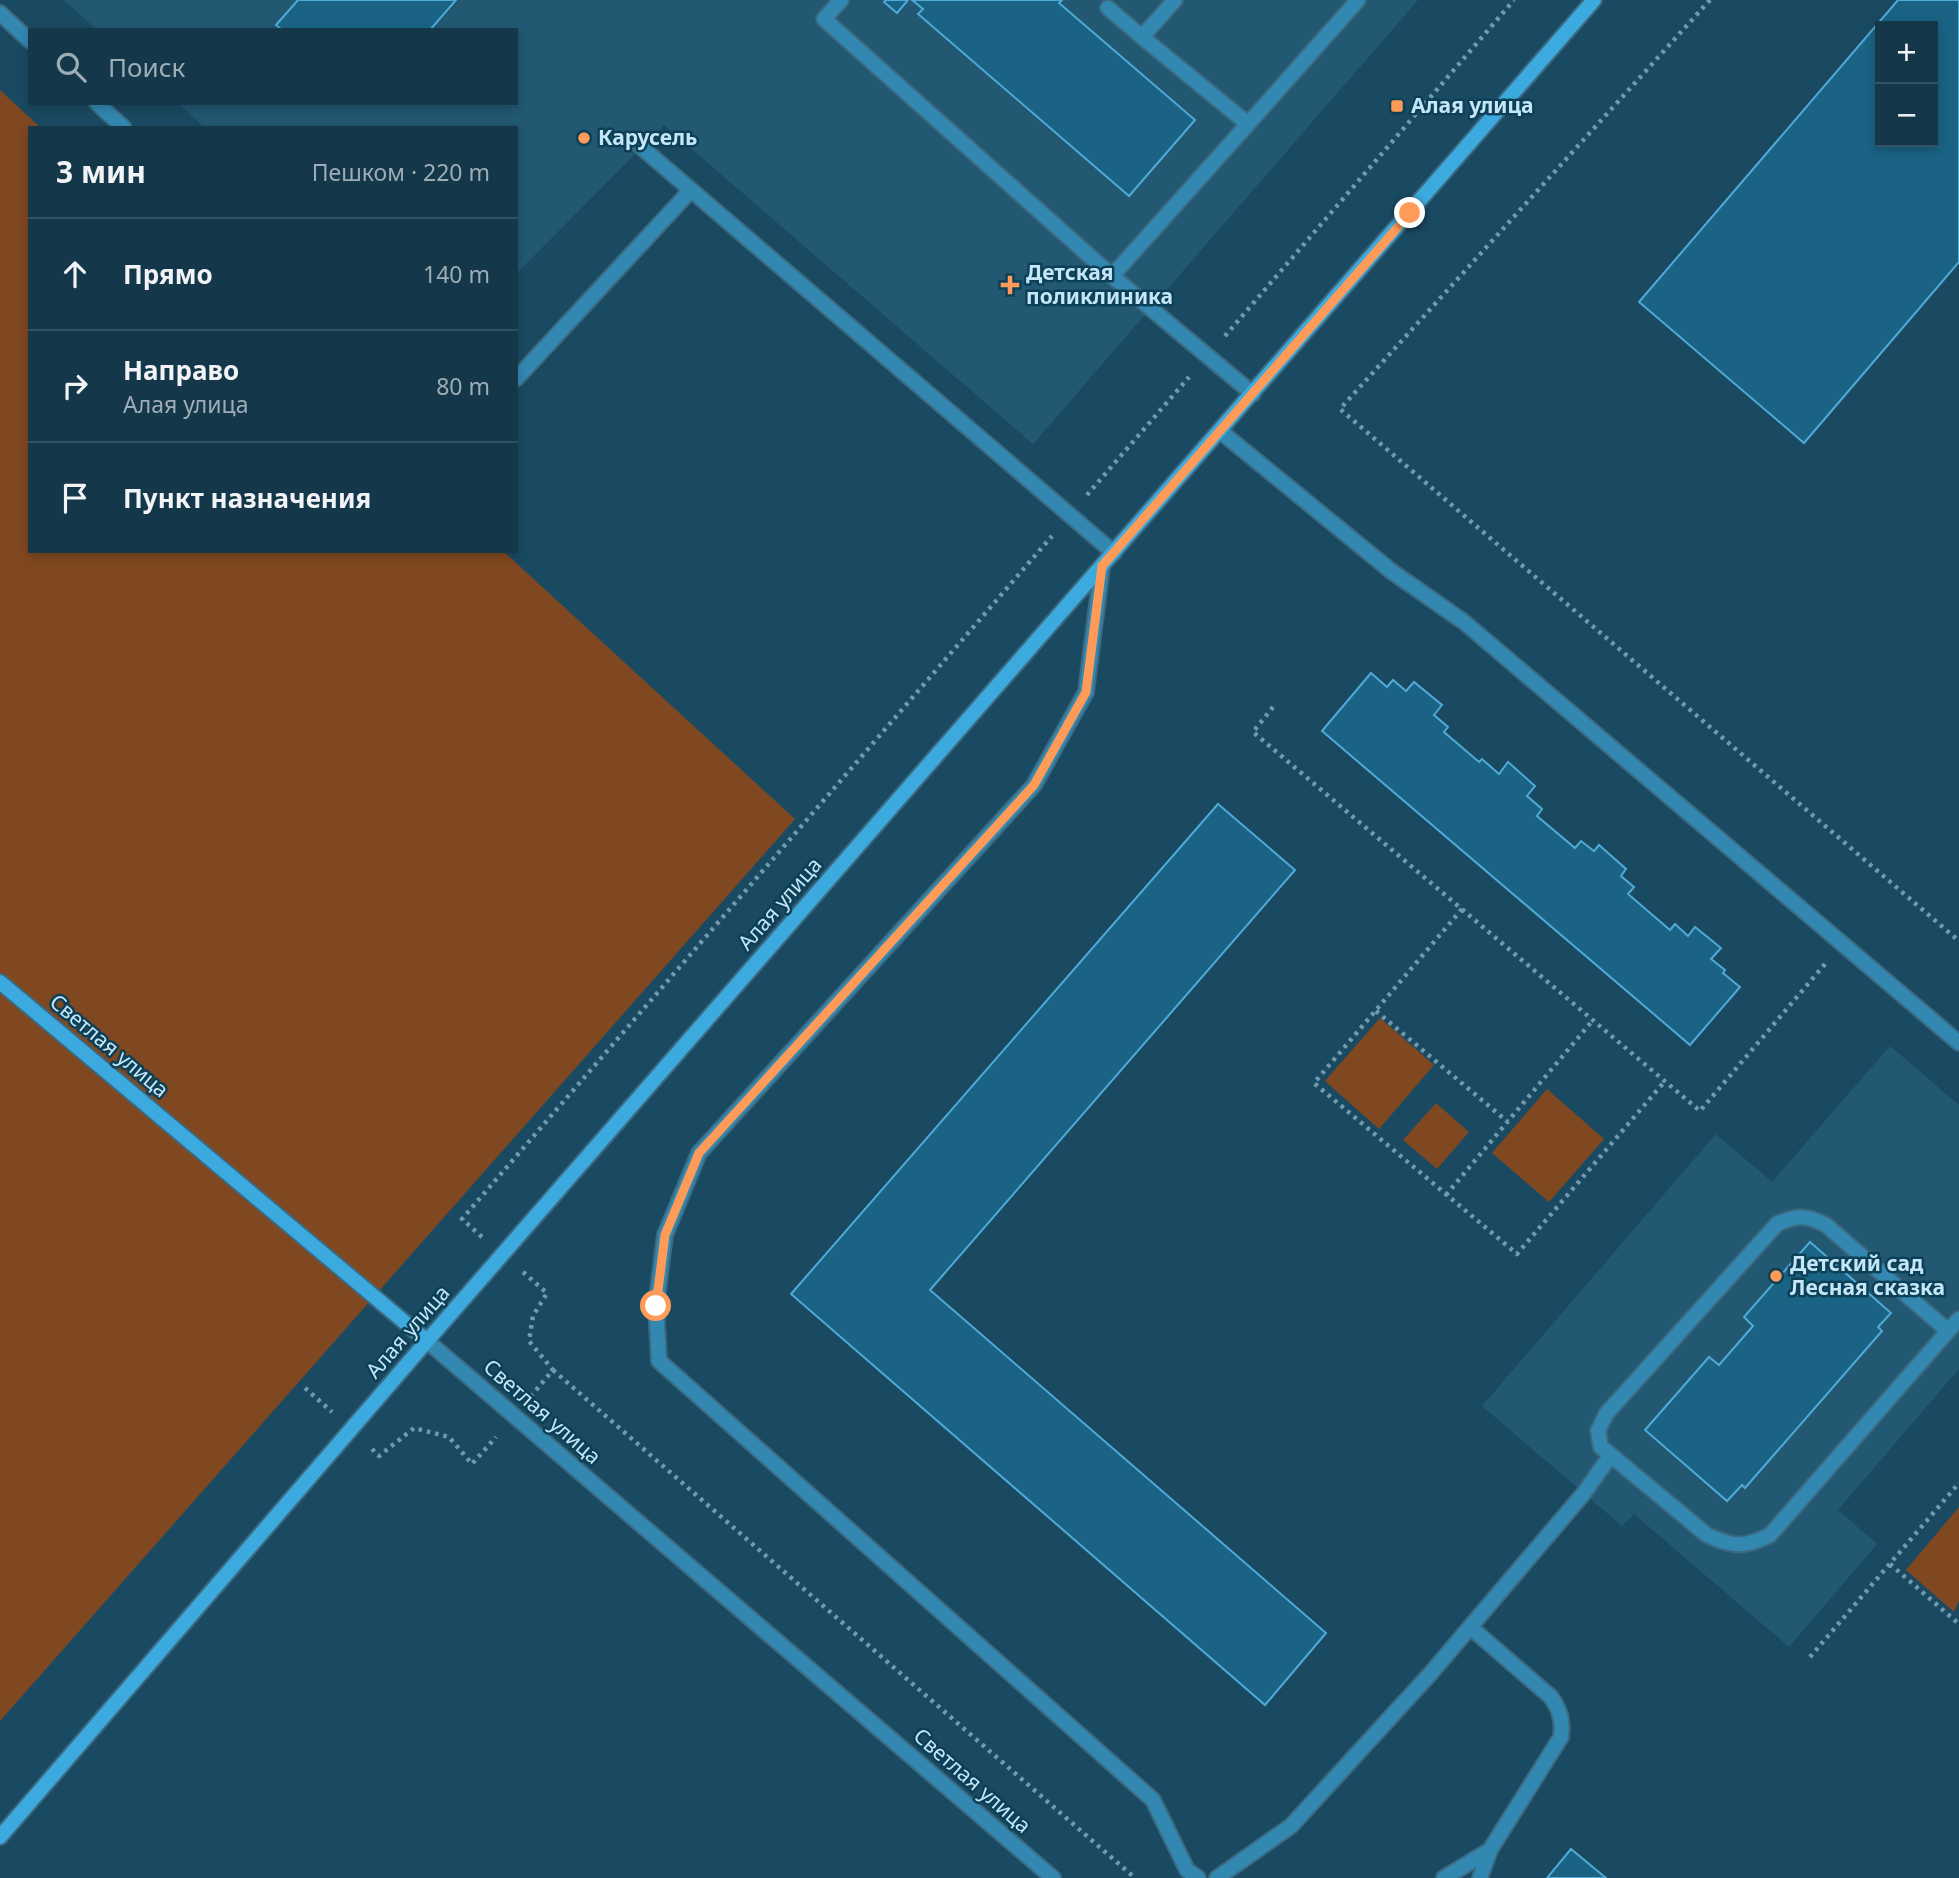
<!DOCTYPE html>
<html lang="ru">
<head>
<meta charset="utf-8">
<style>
	:root { --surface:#14384a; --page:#214354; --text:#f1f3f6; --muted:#9dacb5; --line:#335262 }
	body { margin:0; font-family:"Noto Sans",sans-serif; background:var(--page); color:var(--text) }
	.controls { position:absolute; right:21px; top:21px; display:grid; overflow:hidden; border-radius:0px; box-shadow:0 4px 10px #0003 }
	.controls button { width:63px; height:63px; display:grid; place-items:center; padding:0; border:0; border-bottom:2px solid var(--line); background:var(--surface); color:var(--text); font:35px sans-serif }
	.stop { position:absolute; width:21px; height:21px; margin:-16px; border:5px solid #fe9b59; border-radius:50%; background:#fff }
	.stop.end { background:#fe9b59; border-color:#fff; box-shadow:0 2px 7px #0008 }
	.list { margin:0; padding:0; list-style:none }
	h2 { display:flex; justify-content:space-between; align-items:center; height:91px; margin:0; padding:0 28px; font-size:30px }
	h2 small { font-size:23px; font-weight:400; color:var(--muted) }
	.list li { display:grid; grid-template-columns:46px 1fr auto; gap:21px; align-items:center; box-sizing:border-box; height:112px; padding:0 28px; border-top:2px solid var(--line) }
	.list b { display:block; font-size:26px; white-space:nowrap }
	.list p { margin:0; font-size:23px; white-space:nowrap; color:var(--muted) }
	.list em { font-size:23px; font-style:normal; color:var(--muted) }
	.icon { flex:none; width:38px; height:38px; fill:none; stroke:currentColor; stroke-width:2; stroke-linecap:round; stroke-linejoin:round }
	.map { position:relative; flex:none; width:1959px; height:1878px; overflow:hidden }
	.search { position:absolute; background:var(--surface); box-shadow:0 4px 10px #0003; left:28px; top:28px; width:490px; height:77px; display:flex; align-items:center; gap:18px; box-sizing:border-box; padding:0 24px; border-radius:0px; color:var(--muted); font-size:26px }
	.panel { position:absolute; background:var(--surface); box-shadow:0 4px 10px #0003; left:28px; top:126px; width:490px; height:427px; border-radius:0px }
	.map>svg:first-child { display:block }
	.built { fill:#225872 }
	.green { fill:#804820 }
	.building { fill:#1a6384; stroke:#50aad7; stroke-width:2; fill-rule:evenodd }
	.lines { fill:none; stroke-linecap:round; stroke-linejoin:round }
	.lane-casing { stroke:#3c6980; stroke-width:18 }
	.street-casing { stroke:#3c6980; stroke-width:18 }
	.secondary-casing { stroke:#3c6980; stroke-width:18 }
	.path { stroke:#719aaf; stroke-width:4.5; stroke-dasharray:3.5 5; stroke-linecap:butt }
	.lane { stroke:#3288b1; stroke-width:14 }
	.street { stroke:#3288b1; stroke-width:14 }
	.secondary { stroke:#3caade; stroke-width:14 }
	.route { stroke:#fe9b59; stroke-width:9 }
	.poi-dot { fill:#fe9b59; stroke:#0c4056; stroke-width:2.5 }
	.labels { text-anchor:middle; stroke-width:5; stroke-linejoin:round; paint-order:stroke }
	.poi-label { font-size:21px; font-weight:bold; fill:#c5e6f9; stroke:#0c4056; text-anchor:start }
	.street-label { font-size:21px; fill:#c5e6f9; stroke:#0c4056 }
</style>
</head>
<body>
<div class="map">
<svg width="1959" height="1878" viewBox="0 0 1959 1878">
	<rect width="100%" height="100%" fill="#1a4a62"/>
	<path class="built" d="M64,0h1354l-385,444 -369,-319 -148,149v-146h-311l-27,-25h338v-73h-419z
		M1890,1046l69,59v264l-121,141 39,34 -88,103 -155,-133 -12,12 -140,-120 234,-272 56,48z"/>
	<path class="green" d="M0,90l41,38h-11v423h473l292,268 -795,902z
		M1380,1018l54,47 -55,64 -54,-48z
		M1547,1089l57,50 -55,63 -57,-49z
		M1436,1103l33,29 -32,37 -34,-29z
		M1959,1507v94l-5,11 -48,-42z"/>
	<path class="building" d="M298,0h158l-26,30h-148l-6,-5z
		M886,0h22l-11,13 -13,-11z
		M912,0h150l-3,3 136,117 -66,76 -211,-182 5,-5z
		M1898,0h61v262l-155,181 -165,-141zM1880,26h53v116h-53z
		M1371,673l16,14 6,-7 13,11 8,-9 28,23 -8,10 14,12 -4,5 35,30 3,-3 17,15 9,-12 27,24 -8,10 15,13 -5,7 38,32 6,-7 13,10 5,-6 27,24 -5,7 13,11 -6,7 42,36 5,-6 13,12 7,-9 26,21 -10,11 14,11 -2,3 17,14 -50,58 -368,-314z
		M1218,804l77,66 -365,420 396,343 -61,72 -474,-411z
		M1810,1242l81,71 -13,14 4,4 -137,157 -3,-3 -15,16 -82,-71 64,-73 10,8 34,-39 -9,-9z
		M1571,1849l35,29h-59z"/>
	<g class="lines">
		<defs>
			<path id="lane" d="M841,0l-17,19 288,257 136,-152 -106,-87 33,-37
				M1108,8l34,29
				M0,13l30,28
				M97,103l27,25
				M1248,124l110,-124
				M641,147l473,406
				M1112,276l141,118
				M516,379l175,-189
				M1220,431l171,140 73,51 495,421
				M1102,566l-16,126 -52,93 -335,368 -34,82 -9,71 3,55 494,439 34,70 11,8
				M1948,1331l-122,-106c-20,-10 -28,-10 -49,-1l-171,190 -8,17 3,16 106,88c26,12 37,13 63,0l178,-204 11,-12
				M1470,1627l81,70c9,13 12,23 10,40l-71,113 -10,28
				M1217,1878l74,-52 140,-153 153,-180 26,-37
				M1444,1878l46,-28"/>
			<path id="street" d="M427,1341l626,537"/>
			<path id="secondary" d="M0,982l427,359
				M0,1837l427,-496 1167,-1341"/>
		</defs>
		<use href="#lane" class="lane-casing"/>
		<use href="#street" class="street-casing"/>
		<use href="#secondary" class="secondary-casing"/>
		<path class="path" d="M1710,0l-370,409 619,532
			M1225,336l289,-336
			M1087,495l102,-118
			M1273,707l-20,25 447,379 125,-147
			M1462,909l-148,174 203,171 148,-173
			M1376,1011l132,111
			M1446,1195l147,-175
			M482,1237l-20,-18 590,-683
			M523,1272l24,21 -14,23 -4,25 24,29 -22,26
			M553,1370l582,508
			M305,1388l27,24
			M372,1449l7,7 35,-28 35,9 23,27 24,-27
			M1890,1564l69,60
			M1810,1657l149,-174"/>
		<use href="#lane" class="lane"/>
		<use href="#street" class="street"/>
		<use href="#secondary" class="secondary"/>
	</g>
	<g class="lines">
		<path class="route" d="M656,1306l9,-71 34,-82 335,-368 52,-93 16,-126 308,-353"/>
	</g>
	<g class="poi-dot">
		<rect x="1390" y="99" width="14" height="14" rx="3.5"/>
		<circle cx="584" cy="138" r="7"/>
		<path d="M1006.5 274.5h7v7h7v7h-7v7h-7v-7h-7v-7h7z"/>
		<circle cx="1776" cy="1276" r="7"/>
	</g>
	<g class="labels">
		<g class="poi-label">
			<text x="1411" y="113">Алая улица</text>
			<text x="598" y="145">Карусель</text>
			<text x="1026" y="280">Детская<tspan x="1026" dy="24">поликлиника</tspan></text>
			<text x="1790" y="1271">Детский сад<tspan x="1790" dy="24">Лесная сказка</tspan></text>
		</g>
		<g class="street-label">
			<text transform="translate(780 904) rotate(-49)" y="7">Алая улица</text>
			<text transform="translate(109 1046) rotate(40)" y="7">Светлая улица</text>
			<text transform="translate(408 1332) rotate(-49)" y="7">Алая улица</text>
			<text transform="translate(542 1412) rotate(41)" y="7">Светлая улица</text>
			<text transform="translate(972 1781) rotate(41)" y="7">Светлая улица</text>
		</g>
	</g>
</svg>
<div class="controls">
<button>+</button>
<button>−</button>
</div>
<div class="stop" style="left:656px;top:1306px"></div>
<div class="stop end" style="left:1410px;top:213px"></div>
<div class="search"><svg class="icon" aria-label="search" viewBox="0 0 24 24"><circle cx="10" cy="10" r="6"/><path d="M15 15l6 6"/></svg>Поиск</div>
<section class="panel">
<h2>3 мин<small>Пешком · 220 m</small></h2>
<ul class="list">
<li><svg class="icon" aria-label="ahead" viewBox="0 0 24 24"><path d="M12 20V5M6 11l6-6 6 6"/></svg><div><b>Прямо</b></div><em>140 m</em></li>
<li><svg class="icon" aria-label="right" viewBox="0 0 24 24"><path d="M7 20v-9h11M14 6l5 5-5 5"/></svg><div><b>Направо</b><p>Алая улица</p></div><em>80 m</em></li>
<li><svg class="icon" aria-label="arrive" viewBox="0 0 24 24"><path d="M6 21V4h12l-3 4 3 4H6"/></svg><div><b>Пункт назначения</b></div></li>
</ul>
</section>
</div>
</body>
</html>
